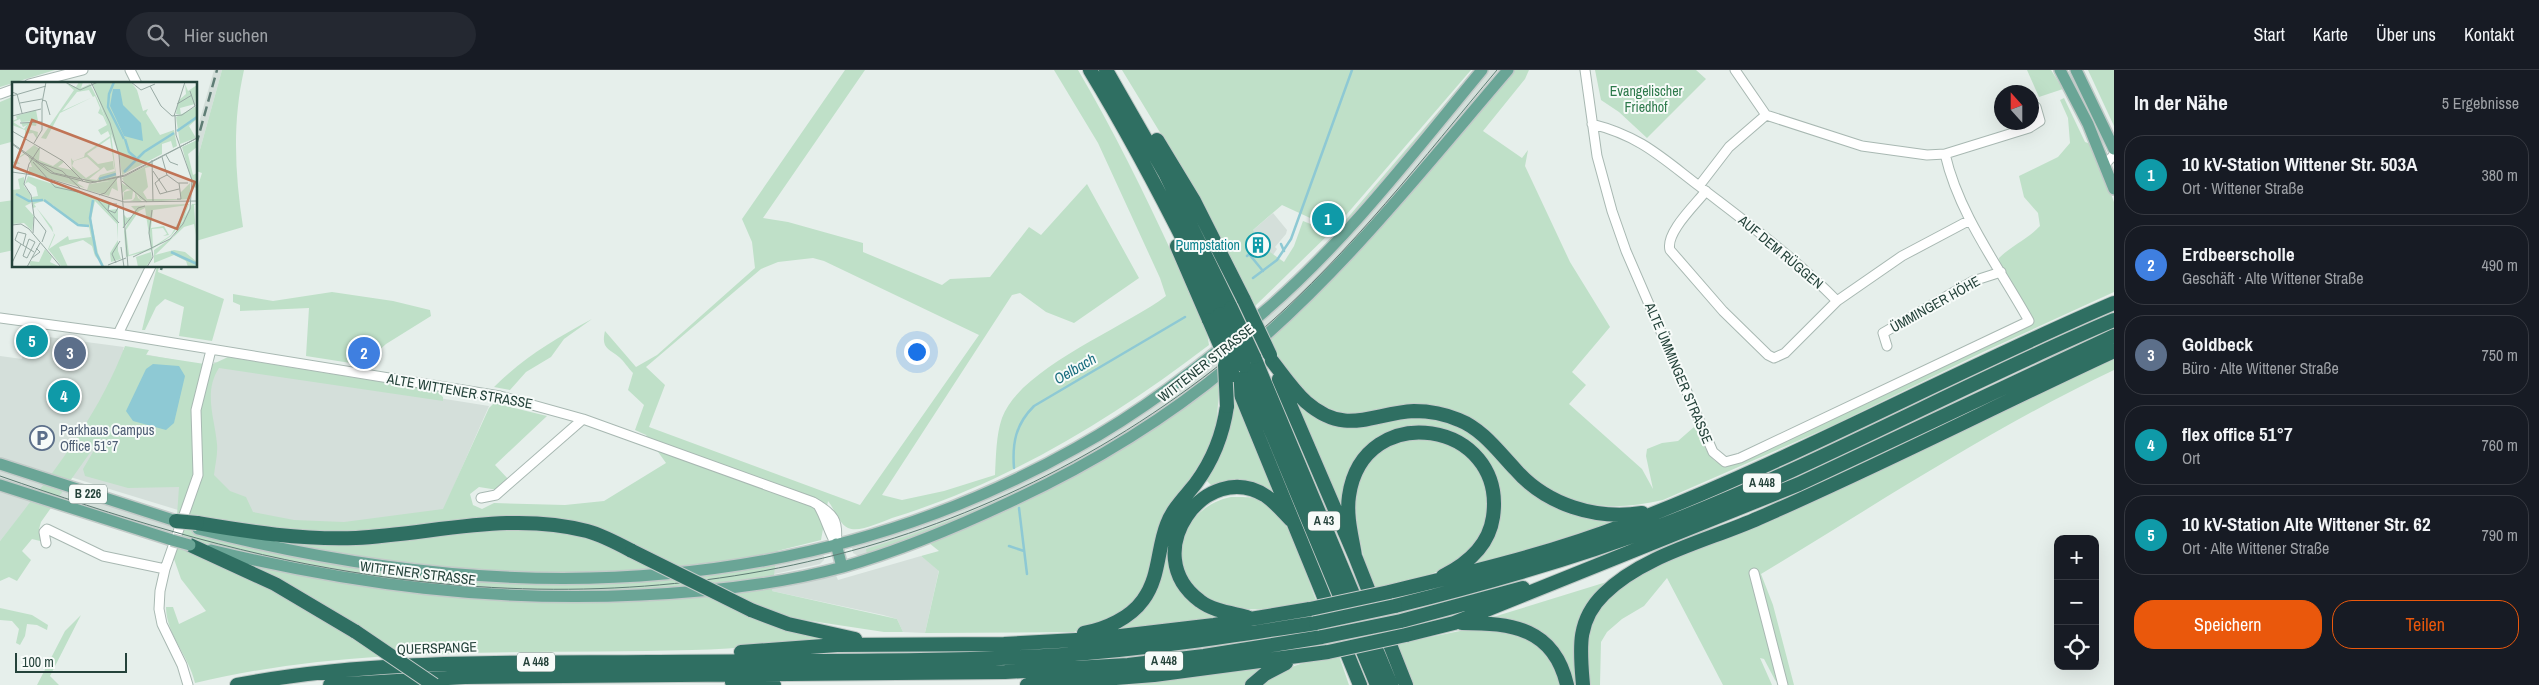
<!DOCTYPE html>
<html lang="de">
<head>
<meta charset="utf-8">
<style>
	:root { --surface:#171b24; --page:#242831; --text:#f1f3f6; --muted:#9ea1a6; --line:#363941; --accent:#ea580c }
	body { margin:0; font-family:"Archivo Narrow",sans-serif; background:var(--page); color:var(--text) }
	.controls { position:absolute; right:15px; bottom:15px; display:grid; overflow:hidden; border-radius:10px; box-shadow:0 5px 20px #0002 }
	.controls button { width:45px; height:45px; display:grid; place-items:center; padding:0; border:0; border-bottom:1px solid var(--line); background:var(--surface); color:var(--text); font:25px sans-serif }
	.compass { position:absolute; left:1994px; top:15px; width:45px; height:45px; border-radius:50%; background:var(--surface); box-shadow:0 5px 20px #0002; rotate:339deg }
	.scale { position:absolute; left:15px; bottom:12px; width:112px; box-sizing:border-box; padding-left:5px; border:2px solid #24423a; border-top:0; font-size:14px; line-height:18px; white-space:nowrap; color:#24423a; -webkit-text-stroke:4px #f7fbf9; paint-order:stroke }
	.you { position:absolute; left:916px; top:281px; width:18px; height:18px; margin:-12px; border:4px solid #fff; border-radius:50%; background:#1a73e8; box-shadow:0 0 0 8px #1a73e833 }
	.badge { display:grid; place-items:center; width:32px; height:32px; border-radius:50%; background:var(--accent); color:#fff; font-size:16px; font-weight:700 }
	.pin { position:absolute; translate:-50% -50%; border:2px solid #fff; box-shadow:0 1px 5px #0006 }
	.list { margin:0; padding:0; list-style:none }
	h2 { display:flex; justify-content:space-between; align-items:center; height:65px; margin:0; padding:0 20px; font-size:21px }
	h2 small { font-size:16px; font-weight:400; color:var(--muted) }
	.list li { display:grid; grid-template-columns:32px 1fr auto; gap:15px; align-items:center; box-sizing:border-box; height:80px; margin:0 10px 10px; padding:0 10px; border:1px solid var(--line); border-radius:20px }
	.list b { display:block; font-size:19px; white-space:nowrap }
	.list p { margin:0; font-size:16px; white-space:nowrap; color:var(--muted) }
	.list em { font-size:16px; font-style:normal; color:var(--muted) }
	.actions { display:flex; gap:10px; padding:15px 20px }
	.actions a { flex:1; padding:11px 0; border:1px solid var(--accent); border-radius:20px; text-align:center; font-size:18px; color:var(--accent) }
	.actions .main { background:var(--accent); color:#fff }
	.icon { flex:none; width:28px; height:28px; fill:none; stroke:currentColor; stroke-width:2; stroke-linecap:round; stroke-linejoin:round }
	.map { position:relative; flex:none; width:2114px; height:615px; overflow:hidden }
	header { display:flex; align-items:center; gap:30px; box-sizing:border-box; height:70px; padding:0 25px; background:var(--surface); border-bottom:1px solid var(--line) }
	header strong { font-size:24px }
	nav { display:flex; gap:28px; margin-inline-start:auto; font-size:18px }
	.search { width:350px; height:45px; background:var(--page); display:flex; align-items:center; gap:12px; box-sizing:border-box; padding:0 18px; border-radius:28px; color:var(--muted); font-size:19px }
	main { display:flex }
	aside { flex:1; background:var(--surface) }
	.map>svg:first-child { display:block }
	.built { fill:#d4dfda }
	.green { fill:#bfe0c8; fill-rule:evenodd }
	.water { fill:#8ec9d4 }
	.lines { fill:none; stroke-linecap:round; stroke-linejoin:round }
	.stream { stroke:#8ec9d4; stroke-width:2.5 }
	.minor-casing { stroke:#a8b8b2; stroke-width:11 }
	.major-casing { stroke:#c2cac8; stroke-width:14 }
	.highway-casing { stroke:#c2cac8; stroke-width:16 }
	.minor { stroke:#fff; stroke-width:9 }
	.major { stroke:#6aa596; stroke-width:11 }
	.highway { stroke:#2f6f62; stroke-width:14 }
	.tram { stroke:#5f7d75; stroke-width:1 }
	.rail { stroke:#5f7d75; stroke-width:2.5; stroke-dasharray:10 5; stroke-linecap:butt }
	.major-bridge-casing { stroke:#c2cac8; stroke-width:14; stroke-linecap:butt }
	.highway-bridge-casing { stroke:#c2cac8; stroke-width:16; stroke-linecap:butt }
	.major-bridge { stroke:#6aa596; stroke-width:11 }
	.highway-bridge { stroke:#2f6f62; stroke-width:14 }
	.labels { text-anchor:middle; stroke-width:4; stroke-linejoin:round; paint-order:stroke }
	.shield { fill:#f7fbf9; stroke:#637a73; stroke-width:1 }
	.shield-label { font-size:12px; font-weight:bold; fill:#24423a }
	.park-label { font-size:14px; fill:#2d7a4b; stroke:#f7fbf9 }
	.culture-label { font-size:14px; fill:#0d838f; stroke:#f7fbf9; text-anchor:end }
	.street-label { font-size:14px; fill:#24423a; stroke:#f7fbf9 }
	.service-label { font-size:14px; fill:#4e5e75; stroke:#f7fbf9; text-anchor:start }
	.water-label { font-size:15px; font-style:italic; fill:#1c6f80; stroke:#f7fbf9 }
	.inset-river { fill:none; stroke:#8ec9d4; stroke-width:2.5 }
	.inset-road { fill:none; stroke:#98aaa4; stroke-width:1 }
	.view { fill:#c07456; fill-opacity:0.15; stroke:#c07456; stroke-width:2.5 }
	.inset-edge { fill:none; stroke:#24423a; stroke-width:2.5 }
</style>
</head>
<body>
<header>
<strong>Citynav</strong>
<div class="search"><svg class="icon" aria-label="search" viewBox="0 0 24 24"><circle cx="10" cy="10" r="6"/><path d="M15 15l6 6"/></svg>Hier suchen</div>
<nav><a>Start</a><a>Karte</a><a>Über uns</a><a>Kontakt</a></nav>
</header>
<main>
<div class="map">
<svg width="2114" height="615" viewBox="0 0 2114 615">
	<rect width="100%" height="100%" fill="#e6efeb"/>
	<path class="built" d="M214,0h8l-26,94v-31z
		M1488,0h14l-123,143 -68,74 -46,43 -47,40 -66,48 -72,44 -93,46 -127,49 -7,-4 -1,-5 3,-4 128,-45 92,-46 141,-94 219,-226z
		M1273,143l14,17 -1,4 -11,13 2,2 -4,6 -6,-4 -6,5 -11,-14 6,-6 -4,-5z
		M26,264l98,13 -1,3 78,15 1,39 12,-42 275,44 -47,107 -92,11 -58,-2 -114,-12 -124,-38 -9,13 116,36 68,18 590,14 5,3v4l-4,4 -55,12 -385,4 -222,-49 -119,-38 -39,48v-185l22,3z
		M921,486l18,14 -14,63 -22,-1 -6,-13 -14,-4 -111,-24v-4l63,-14 3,7z"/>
	<path class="green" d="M0,0h55l-55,17z
		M222,0h22c-12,53 -9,105 -1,157l-47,14v-49l6,-19 -6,-2v-7z
		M845,0h20l-102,148 25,4 75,21v9l79,33 8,-6 40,-2 39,-50 12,8 46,-51 52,94 -65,45 -28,-11 -26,-19 -8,2 -130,200 20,5 42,-9 51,-16c1,-18 1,-40 7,-57 18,-50 122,-90 164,-122l-6,-18 -62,-135 -44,-73h24c49,83 88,170 128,257l3,18c-97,74 -200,137 -317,173 -11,4 -33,15 -44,10 -9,-4 -14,-20 -20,-27l-7,39 -44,11 -5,40 125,28 6,13h-19l-79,-12 15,18v3c-43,4 -86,8 -128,9 -166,5 -335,-6 -497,33 -6,-27 -29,-49 -29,-76h7l6,17 27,-13 -25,-32 -7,-20 5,-72 -51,1 -43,-12 -2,-7 21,-36 -63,89 -2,7 3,7 -2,5 -8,-2 -10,12 9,9 -14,21 -8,-4 -9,4v-40c49,-63 96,-120 125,-195l24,4 -3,5 65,10 17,-8 209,34 6,6v4l-224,-33c-16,24 -4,51 -2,76 1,10 -2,21 -3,31l16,16 16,6 7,15 41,8 50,2 99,-13 46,-101 5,-5 53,13 -52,49 14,15 -11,10 -19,-3 -9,7 3,11 9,4 12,-6 71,2 39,-4 62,-38 -20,-28 -11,-5 9,-25 -16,-15 5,-17c-5,-5 -9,-12 -14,-16 -11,-9 -18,-9 -14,-26l31,36 21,-12 98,-87 -3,-26 -10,-23zM813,188l11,3 155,74 -119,170 -211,-78 16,-42 -19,-18 115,-98 17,-7z
		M1122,0h349l-137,159 -52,-24 -29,25 3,6 -6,6 11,13 6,-5 17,12 10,-16 9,-25 28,11 -77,75 -76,-145z
		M1474,0h3l-138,160 -1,-1z
		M1514,0h15l-4,9 -42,52 39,27 6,-8 -3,16 45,96 40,65 -38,45 14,13 -17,19 73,65 11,20 -7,-33 1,-7 15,-6 16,-2 16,-14c12,14 11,36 33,38l307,-142 -34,-55 -1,-10c12,-12 29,-19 41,-32l-2,-13 -14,-16 -5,-21 39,-19 12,-14 -2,-25 -8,-18 4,-2 21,44 6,2 3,5 20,53v90l-131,60 -149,73 -171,75c-55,13 -109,8 -148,-39 -11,-13 -25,-36 -43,-41 -12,-4 -29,-1 -42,-2 -84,-3 -120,8 -161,-79l47,-43z
		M1595,0h101l10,9 -59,59 -28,-26 -18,-12z
		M2027,0h24l12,19 -24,8z
		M2088,0h26v56z
		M14,26v53l-3,-7 -11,3v-43z
		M14,130v50l-14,3v-51z
		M157,196h2l-1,6 66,27 -12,42 -33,-5 5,-29 -19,-8 -9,8 -11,23h-3z
		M332,222l61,9 37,9 1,6 -45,28 -22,20h-7l-51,-8 3,-48 -69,3v-6l-7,-3v-8l40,7z
		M592,249l-28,20 -13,18 -25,15 -16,18 -16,-3c32,-31 59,-47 98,-68z
		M2114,286v14c-122,58 -237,134 -353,204l12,31 21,80h-9l-2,-7 -6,4 -2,-2 -11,-21 -4,-1 12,27h-49l-56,-107 -23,28 -22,13 -15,13 -6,10 -1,43h-12l-3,-41 10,-31 24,-27 45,-24 38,-14 147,-65z
		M1218,299v1c-107,81 -224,142 -351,185l-1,-6c134,-41 239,-96 352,-180z
		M1220,311l-4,47 -8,23 -24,36 -28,58 -12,43 -13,17 -24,16 -33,11 -149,1 14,-62 -18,-15 18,-5 -10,-8 100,-43 78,-42z
		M1230,311l52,122 -44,-18 -51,24 -11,67 52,41 -120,15 27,-19 32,-80 26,-42 4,3 14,-9 -4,-4 -5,-1z
		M1294,327l31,22 109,-3 40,15 40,43 103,47 -152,48 11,-12 19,-72 -49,-52 -74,13 -28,69z
		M1421,368c15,3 29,5 42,15 32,24 31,76 3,101 -26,23 -61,27 -92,35 -21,-60 -41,-139 47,-151z
		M1231,427c10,0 22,-1 31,4 32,19 41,66 54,99 -32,8 -78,17 -108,-2 -48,-30 -27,-91 23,-101z
		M1613,510l-17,16 -17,89h-8l-12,-32 -69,-35z
		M0,538l32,7 16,10 -1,5 -10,-5 -10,-1 -2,12 -5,9 -4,-2 3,-14 -7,-8 -12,-1z
		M81,545l-31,61 9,9h-22l28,-54z
		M1482,559c43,4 64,14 78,56h-147l-17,-41 64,-13z
		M1339,586l10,29h-88c23,-19 49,-25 78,-29z
		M1266,597l-18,18h-120z"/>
	<path class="water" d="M153,294l26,2 6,10 -11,47 -8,7 -33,-9 -7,-10 20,-42z"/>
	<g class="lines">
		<path class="stream" d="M1281,174l3,7
			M1249,184l14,17
			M1247,186l8,-7
			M1253,208l24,-18 14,-21 61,-169
			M1014,398c-2,-26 2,-44 20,-62l151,-89
			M1019,438l8,66
			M1009,476l15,5"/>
		<defs>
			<path id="minor" d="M130,0l7,14
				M1585,0l12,86 15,55 14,40 87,201 12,10 15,-4 289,-137c-30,-54 -70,-106 -84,-167
				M1735,0l31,45
				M29,14l54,-14
				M0,24l14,-5
				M1592,54c48,12 69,33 107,62 48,37 96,72 138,115l65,-45 68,-36
				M2105,94l9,-9
				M1699,116l30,-39 37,-32 96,31 65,9 18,-1 84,-26 11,-7 -4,-14
				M1706,121c-11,14 -41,42 -36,59l53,61 45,44 6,3 11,-5 52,-52
				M0,248l118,16 382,62 83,23 230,83c21,12 26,18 23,42
				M118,264l33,-68
				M1887,276l-4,-13 90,-52 28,-9
				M481,428l15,-3 87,-76
				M818,435c8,13 10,26 18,39
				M46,473l-2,-11 3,-3 56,27 62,13
				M1754,503l29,112
				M188,615l-6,-20 -20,-41 -3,-15 1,-18 5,-22 33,-94 -2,-65 15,-60"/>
			<path id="major" d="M2060,0l28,54 26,65
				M2076,0l38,79
				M1244,284c99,-83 180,-186 264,-284
				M0,394l176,57
				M0,415l172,55
				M198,459c299,77 603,74 878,-81 69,-38 131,-86 190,-138 81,-70 148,-158 216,-240
				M836,474l6,23
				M211,480c144,35 281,52 429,45 69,-3 137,-10 203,-28 59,-17 116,-41 171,-67 77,-36 150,-80 215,-134"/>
			<path id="highway" d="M1090,0c48,79 90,161 130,244
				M1106,0l59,103 66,135
				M1157,70l37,61 50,99
				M1177,176l32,74
				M1254,287l137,328
				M1272,291c11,14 21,29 34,41 40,35 66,11 108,9 15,0 31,3 45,9 23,9 39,31 56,49 31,36 81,51 127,44
				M1244,296l133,319
				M1233,305l127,310
				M1279,309l76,177 51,129
				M197,453c53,9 105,17 159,15 77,-4 154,-27 231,-7 15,4 30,12 45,20
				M190,475l85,39 81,48
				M1355,486c-3,-19 -9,-40 -6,-60 14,-98 158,-76 144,21 -4,28 -26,47 -50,59
				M1389,522c80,-19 160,-38 238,-68 166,-64 323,-151 487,-221
				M1395,536c89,-22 178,-47 265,-80 155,-59 301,-141 454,-206
				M751,540l37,14 67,15
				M1247,547c-15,-4 -34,-6 -47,-16 -64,-47 6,-144 66,-105 10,7 17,16 25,24
				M1401,551l122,-33
				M1462,553c50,0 92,5 105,62
				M1084,563c22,-4 46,-15 59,-33 17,-23 14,-51 24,-76 6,-16 19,-28 29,-41 17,-23 27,-49 31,-77
				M1406,565l48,-12 345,-139 315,-148
				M741,582l96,-7 167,-1 91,-5 119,-14 96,-16
				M732,612l42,3
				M237,615c137,-26 274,-22 412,-23 138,-2 276,1 413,-7 86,-6 170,-19 254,-32
				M330,615l135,-8 540,-5 123,-7 76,-9 118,-19
				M1027,615l127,-10 174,-23
				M1252,615l13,-11 21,-11
				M1583,615c-3,-35 -7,-64 21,-91 39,-39 106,-54 155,-76 120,-52 236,-112 355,-167"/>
		</defs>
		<use href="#minor" class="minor-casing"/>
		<use href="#major" class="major-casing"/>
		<use href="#highway" class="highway-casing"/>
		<use href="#minor" class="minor"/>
		<use href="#major" class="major"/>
		<use href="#highway" class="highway"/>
		<path class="tram" d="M0,406c115,40 232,77 352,96 333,55 656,-20 912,-244 87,-76 159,-170 233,-258"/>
		<path class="rail" d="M196,75l21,-75
			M161,200l1,-4"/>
		<defs>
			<path id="major-bridge" d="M172,470l18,5"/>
			<path id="highway-bridge" d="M1244,230l26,55
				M1231,238l23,49
				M1220,244l24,52
				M1209,250l24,55
				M1225,295l2,41
				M176,451l21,2
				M632,481l119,59
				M1310,539l79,-17
				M1316,553l79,-17
				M356,562l78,53
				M1322,567l79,-16
				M1328,582l78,-17"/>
		</defs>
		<use href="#major-bridge" class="major-bridge-casing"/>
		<use href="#highway-bridge" class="highway-bridge-casing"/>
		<use href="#major-bridge" class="major-bridge"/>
		<use href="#highway-bridge" class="highway-bridge"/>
	</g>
	<defs>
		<symbol id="building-ring" viewBox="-11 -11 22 22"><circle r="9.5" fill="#f7fbf9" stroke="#0f9aa8" stroke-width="1.5"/><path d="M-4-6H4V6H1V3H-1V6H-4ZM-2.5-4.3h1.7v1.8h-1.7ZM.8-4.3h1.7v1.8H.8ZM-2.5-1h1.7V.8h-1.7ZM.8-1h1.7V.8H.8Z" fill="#0f9aa8"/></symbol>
		<symbol id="parking-ring" viewBox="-11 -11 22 22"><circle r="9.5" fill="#f7fbf9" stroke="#5c6f8a" stroke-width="1.5"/><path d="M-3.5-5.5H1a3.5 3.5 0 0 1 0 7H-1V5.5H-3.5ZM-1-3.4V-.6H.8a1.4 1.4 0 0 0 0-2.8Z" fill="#5c6f8a"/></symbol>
	</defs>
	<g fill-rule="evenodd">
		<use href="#building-ring" x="1244" y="161" width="28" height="28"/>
		<use href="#parking-ring" x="28" y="354" width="28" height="28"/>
	</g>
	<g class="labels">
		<g class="shield">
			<rect x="1743" y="403.5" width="38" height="19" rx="4"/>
			<rect x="69" y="414.5" width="38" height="19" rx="4"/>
			<rect x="1308" y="441.5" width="32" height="19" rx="4"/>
			<rect x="1145" y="581.5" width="38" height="19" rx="4"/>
			<rect x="517" y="582.5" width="38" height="19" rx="4"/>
		</g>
		<g class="shield-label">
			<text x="1762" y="417">A 448</text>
			<text x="88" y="428">B 226</text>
			<text x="1324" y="455">A 43</text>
			<text x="1164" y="595">A 448</text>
			<text x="536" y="596">A 448</text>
		</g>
		<g class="park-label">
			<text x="1646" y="26">Evangelischer<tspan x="1646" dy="16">Friedhof</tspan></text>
		</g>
		<g class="culture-label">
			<text x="1240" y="180">Pumpstation</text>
		</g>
		<g class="street-label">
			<text transform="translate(1781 182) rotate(40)" y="5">AUF DEM RÜGGEN</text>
			<text transform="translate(1935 234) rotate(-29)" y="5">ÜMMINGER HÖHE</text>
			<text transform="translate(1206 293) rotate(-38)" y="5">WITTENER STRASSE</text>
			<text transform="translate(1679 303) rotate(67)" y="5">ALTE ÜMMINGER STRASSE</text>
			<text transform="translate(460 321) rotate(10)" y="5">ALTE WITTENER STRASSE</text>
			<text transform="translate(418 503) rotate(7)" y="5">WITTENER STRASSE</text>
			<text transform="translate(437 578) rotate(-2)" y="5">QUERSPANGE</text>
		</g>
		<g class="service-label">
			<text x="60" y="365">Parkhaus Campus<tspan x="60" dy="16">Office 51°7</tspan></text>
		</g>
		<g class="water-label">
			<text transform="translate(1075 299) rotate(-30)" y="5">Oelbach</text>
		</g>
	</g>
	<g transform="translate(12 12)">
		<rect width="185" height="185" fill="#e6efeb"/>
		<path d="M67,0h4l-2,6 9,-4 8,16 13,33 7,58 -6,-3 -3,8 -22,-6 2,-6 21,-3 -23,2 -4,-5 -6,5 8,5 -56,-15v-6h3l-5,-14 -11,7 4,4 -8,-1 22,-18 6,4 -1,11 14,6 8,-6 3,2 -6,5 14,3 -1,-12 2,3 11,-4 1,-4 25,-17 -2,-5 -7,4 -3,-5 9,-5 -4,-9 -5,-3 2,-5 -5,-12 -35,17 -14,26 -5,-1 33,-48 -7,-6 9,3zM77,8l4,7 -31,14 15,-19zM98,56l5,33 -15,4 -3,5 -8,-1 15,-12 3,4 7,-2 -1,-8 -15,3 -11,-10zM75,75l13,12 -14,9 -14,-12 2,-5zM80,0h39l6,8 6,21 5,-2 -2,4 14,22 14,-5 3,16 -4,2 -2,-7 -9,3v10l-40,21 -3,-20zM173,2l3,7 9,-6 -2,19 -15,4 1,7 -5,-1 2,-13 8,-7zM185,24v13l-8,7 7,12 -16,6 -4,-27zM24,28l2,11 -17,1 -1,-3 -7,3 11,7 3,-4 -4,2 -2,-4 16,-1 -1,4 -7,-1 -1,4 10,3 -1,7 -4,-6 -8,1v-4l-13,-5v-4l5,-2 -1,-3zM185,58v7l-9,7 5,21 4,-2v15l-4,-1 -11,-40zM140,81l1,3 -8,2 3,19 -5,5 4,7h34l-1,-6 10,-10v16l-43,3 -7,-3 -4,-7 2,6 5,4 -13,-1 3,-1 2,-3v-4l-2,-2 -1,8 -9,1 1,-8 7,-2 -4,-1 -5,4v-10l4,3 -4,-8zM16,94l84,27 -4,7 10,-1v42l3,8 -10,3 -1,-9 8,-13 -1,-16 -22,-23 -4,18 7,34 6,13 -9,-10 -3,-10 -9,-6 -24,7 9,20h-6l-14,-18 6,-14 -2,-8 -16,-20 -3,1 -1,-11 6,-1 -2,-9 -8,-5 -3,2zM31,119l10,4 25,21 11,1 2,10 -22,3 -1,-4 -19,13 6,-14 -21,-31zM12,95v9l6,8 1,9 -6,3 9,10 -2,15 -8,-8 -12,1v-34l8,-1 -2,-10zM177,122l-6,17 -12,15 -20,14 -25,7 -2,-26 5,-11 -6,8v-14l4,4 6,-2 2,-6 -4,-4zM176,123l-17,30 -18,12 -1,-18 11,-1 4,6 -4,2 6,-1 -5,-9 -13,2 2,-18zM133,126l6,40 -22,7 -3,-25 13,-19zM180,122h5l-3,1 2,30 -2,-11 -10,3 -29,28 19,-5 11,2 12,10v5h-9l-2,-6 -12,-6 -20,8v-13l19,-13zM33,167l7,8 -2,5 10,5h-28l-3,-3 2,-3 8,1zM139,170l1,6 -6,9h-8l-2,-10z" fill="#bfe0c8" fill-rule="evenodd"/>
		<path d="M101,7h7l3,16 18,18 2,18 -19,-5 -14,-30z" fill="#8ec9d4"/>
		<path class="inset-river" d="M102,0l-5,12 -1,13 16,32M165,49l20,-14M113,57l4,13 7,6M112,90l20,-20 30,-19M87,97l17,-5M4,112l13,7 14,-1M32,118l34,25 11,1M81,118l-3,18 6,35 7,14M159,170l26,12"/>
		<path class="inset-road" d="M53,0l15,8 18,-8M79,0l19,41 9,32 9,112M119,0l10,8 14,-6M138,4l11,20 11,10 10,-1 13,-9 -5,-15M0,10l5,2 5,19M0,14l34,-10M30,18l4,1 4,14M8,21l22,-4M165,22l15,-9M0,34l29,-7M162,34l11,-34M8,41l22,-1M0,49l51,30 20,20M0,61l42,30 41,9 30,-7 72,-37M22,61l8,-13v-27l4,-21M0,62l39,29 39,10 35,-7 72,-38M28,65l-11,17 -5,20 7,11 3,21 12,15 -4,11M154,73l4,7 8,3M150,75l5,18M140,78l1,41M23,79l27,10 18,17M21,80l22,25 23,5M141,89l14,21 12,-3M0,90l28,4 84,26 73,-1M147,97l8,-4 11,8h10M148,97l-5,4 5,11 7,-2M110,99l25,21M87,113l6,-2 13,-16M85,117l22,24M165,117h4l-2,-16M105,122h-8l-1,6 7,3 4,-7M0,143l9,-1 8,5 32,38M111,146l15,-20 7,-2M21,151l1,-16M17,157l6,3 -8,16 -4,-2zM9,162l-6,-4 3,-8 8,2 -3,11M109,165l3,20M121,175l37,-18 13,-15 7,-15 2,-29 -16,-45 -1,-19M20,176l8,-6 -4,-4M0,181l9,-19 13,8M104,181l-4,-9 8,-13M96,183l18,-7M15,185l13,-24M135,185l6,-10 -4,-24 3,-23"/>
		<path class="view" d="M20,38l163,62 -18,47 -163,-62z"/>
		<rect width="185" height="185" class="inset-edge"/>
	</g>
</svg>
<div class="controls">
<button>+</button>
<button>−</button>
<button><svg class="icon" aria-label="locate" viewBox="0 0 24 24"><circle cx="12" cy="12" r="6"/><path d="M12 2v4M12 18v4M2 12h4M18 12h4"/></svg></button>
</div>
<svg class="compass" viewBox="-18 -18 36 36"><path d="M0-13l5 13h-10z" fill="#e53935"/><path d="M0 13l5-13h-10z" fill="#9ea1a6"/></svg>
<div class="scale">100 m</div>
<div class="you"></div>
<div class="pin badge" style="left:1328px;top:149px;background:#0f9aa8">1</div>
<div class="pin badge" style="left:364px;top:283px;background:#3f7fe0">2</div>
<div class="pin badge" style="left:70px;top:283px;background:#5c6f8a">3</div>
<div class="pin badge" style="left:64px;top:326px;background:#0f9aa8">4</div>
<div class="pin badge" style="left:32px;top:271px;background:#0f9aa8">5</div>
</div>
<aside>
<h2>In der Nähe<small>5 Ergebnisse</small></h2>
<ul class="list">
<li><span class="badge" style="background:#0f9aa8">1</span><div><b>10 kV-Station Wittener Str. 503A</b><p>Ort · Wittener Straße</p></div><em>380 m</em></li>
<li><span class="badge" style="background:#3f7fe0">2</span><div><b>Erdbeerscholle</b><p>Geschäft · Alte Wittener Straße</p></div><em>490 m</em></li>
<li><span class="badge" style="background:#5c6f8a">3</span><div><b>Goldbeck</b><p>Büro · Alte Wittener Straße</p></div><em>750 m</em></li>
<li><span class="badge" style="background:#0f9aa8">4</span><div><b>flex office 51°7</b><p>Ort</p></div><em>760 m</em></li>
<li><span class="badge" style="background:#0f9aa8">5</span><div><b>10 kV-Station Alte Wittener Str. 62</b><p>Ort · Alte Wittener Straße</p></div><em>790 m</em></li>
</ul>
<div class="actions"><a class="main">Speichern</a><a>Teilen</a></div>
</aside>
</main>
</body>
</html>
